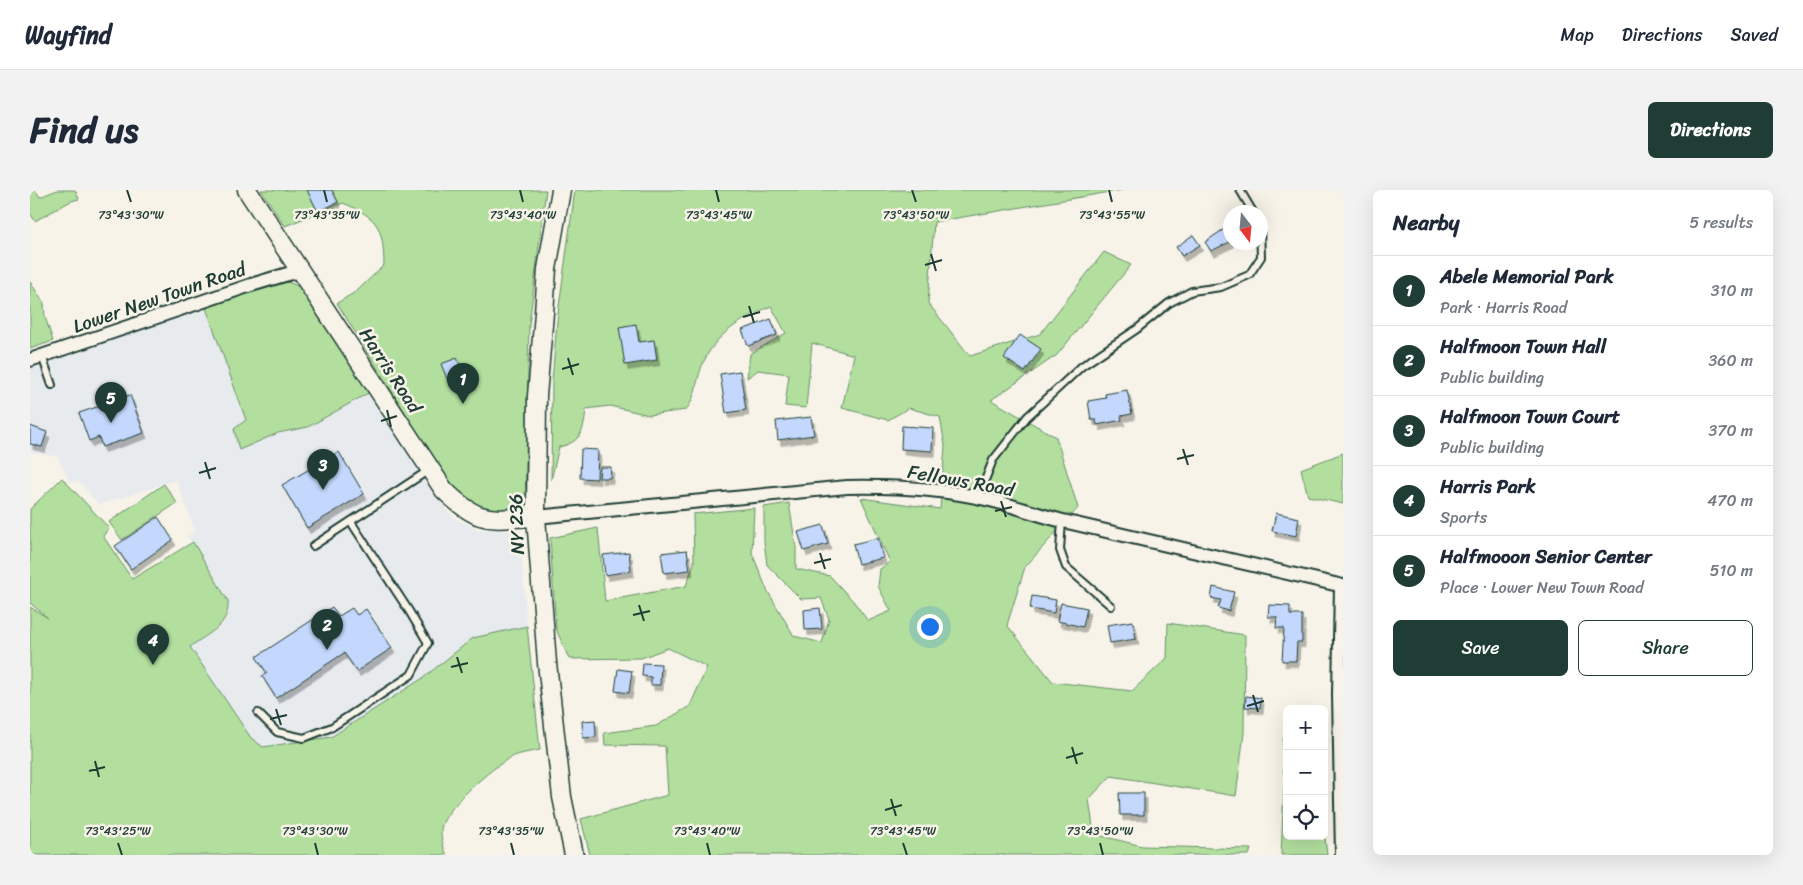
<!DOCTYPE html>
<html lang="en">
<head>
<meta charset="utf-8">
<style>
	:root { --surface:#fff; --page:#f2f2f3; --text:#1f2937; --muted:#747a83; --line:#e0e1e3; --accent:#1f3d34 }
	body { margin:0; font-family:Sriracha,sans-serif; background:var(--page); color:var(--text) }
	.controls { position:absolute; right:15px; bottom:15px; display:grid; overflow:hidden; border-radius:8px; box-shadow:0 5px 20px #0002 }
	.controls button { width:45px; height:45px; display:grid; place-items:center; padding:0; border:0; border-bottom:1px solid var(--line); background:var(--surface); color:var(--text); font:25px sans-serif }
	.compass { position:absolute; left:1193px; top:15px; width:45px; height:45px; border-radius:50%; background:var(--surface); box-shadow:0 5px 20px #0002; rotate:164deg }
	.you { position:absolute; left:899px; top:436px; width:18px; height:18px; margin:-12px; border:4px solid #fff; border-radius:50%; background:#1a73e8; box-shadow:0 0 0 8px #1a73e833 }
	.badge { display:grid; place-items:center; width:32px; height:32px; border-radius:50%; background:var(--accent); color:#fff; font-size:16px; font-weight:700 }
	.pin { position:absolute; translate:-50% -41px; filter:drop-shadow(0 1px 2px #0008) }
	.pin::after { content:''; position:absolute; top:26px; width:18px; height:15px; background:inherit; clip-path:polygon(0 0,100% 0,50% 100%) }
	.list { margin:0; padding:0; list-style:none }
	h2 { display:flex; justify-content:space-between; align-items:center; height:65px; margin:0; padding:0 20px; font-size:21px }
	h2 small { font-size:16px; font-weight:400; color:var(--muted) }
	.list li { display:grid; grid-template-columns:32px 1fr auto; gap:15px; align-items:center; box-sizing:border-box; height:70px; padding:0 20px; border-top:1px solid var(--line) }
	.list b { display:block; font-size:19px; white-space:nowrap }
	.list p { margin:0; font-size:16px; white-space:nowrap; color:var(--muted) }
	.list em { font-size:16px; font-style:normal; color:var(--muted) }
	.actions { display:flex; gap:10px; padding:15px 20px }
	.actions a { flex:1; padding:11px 0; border:1px solid var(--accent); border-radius:8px; text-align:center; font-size:18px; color:var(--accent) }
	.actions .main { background:var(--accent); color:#fff }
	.icon { flex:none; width:28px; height:28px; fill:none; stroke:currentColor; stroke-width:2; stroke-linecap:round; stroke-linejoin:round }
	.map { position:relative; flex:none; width:1313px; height:665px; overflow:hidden; border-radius:8px }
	header { display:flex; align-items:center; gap:30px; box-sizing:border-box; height:70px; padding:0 25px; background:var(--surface); border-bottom:1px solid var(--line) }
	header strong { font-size:24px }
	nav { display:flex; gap:28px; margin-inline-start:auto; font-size:18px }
	.intro { display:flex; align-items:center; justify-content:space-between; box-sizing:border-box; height:120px; padding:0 30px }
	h1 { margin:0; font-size:35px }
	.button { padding:12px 22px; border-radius:8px; background:var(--accent); color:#fff; font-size:18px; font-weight:700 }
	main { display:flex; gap:30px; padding:0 30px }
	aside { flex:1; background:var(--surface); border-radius:8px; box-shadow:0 5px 20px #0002 }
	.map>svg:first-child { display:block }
	.built { fill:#e8ebee }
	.green { fill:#b2df9e; stroke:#688e69 }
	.building { fill:#c4d7fd; stroke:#1f3d34; filter:url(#shadow) }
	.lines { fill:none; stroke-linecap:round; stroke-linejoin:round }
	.lane-casing { stroke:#1f3d34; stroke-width:10 }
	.street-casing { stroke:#1f3d34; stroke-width:16 }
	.secondary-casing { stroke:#1f3d34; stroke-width:21 }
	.lane { stroke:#f7f3e8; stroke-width:6 }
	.street { stroke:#f7f3e8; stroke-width:12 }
	.secondary { stroke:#f7f3e8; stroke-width:18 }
	.ticks { fill:none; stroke:#1f3d34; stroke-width:2 }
	.labels { text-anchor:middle; stroke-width:5; stroke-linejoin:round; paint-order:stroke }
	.street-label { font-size:19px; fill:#1f3d34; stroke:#f7f3e8 }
	.ticks-label { font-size:12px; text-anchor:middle; fill:#1f3d34; stroke:#f7f3e8; stroke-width:5; stroke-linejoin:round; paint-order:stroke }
</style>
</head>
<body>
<header>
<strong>Wayfind</strong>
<nav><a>Map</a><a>Directions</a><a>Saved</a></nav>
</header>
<div class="intro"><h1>Find us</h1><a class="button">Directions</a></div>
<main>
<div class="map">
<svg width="1313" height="665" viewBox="0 0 1313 665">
	<defs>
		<filter id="shadow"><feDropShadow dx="3" dy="5.5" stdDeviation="0" flood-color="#0004"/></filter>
	</defs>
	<rect width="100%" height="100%" fill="#f7f3e8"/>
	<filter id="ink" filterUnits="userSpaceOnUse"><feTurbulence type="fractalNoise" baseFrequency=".02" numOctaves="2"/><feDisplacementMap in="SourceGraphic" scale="10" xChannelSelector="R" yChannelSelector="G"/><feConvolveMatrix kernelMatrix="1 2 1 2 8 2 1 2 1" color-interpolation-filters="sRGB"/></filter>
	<g filter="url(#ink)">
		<path class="built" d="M258,92l82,110 74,115 10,11 24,11 42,2 7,95 -54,12 -50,40 -92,59 -68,10 -12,-9 -61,-91 33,-23 6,-12 -1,-11 -41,-65 8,-6 -19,-50 -77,25 -21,-24 -8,2 -12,-26 -28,-5v-84l241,-83z"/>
		<path class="green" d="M0,0h5l5,7 17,-7h18l4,9 -8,2 -36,20 -5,-8z
			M231,0h285l-17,135 -4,180c-32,14 -53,-2 -76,-21l-112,-181 20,-12 27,-26c-1,-38 -5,-47 -41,-62l-58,23z
			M545,0h547l-188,32 -6,81 42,53 70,-22 64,-82 27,13 -74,90 -66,45 65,37 22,71 -53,59 -18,58 46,57 79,9 35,-33 1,-35 77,12 -1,98 -8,63 -125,-20 -22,23 5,35 48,12 109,3 -2,6h-659l-9,-36 87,-24 -3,-49 -60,-1 -1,-12 52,-7 34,-20 17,-39 -39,-19 -27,10 -72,1 -13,-30 -6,-91 48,-10 7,73 81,-15 8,-23 -1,-49 61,-6 -2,45 15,37 27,46 28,7 7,-24 -8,-21 -20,1 -34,-34 -3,-24v-34l25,-4 7,44v22l34,7 24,26 14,19 23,-10 -13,-25 2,-17 10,-7 -29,-64 79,11 5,-63 -5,-29 -31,-9 -21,12 -46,-12 12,-53 -42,-12 -6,65 -21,-2 4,-32 -31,-4 -11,8 3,-24 36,-21 -15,-27c-34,16 -61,30 -72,69 -4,14 -4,23 -13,35l-37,5 -39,-9 -24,3c-2,21 -4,33 -27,38l-8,33 1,-98 5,-61z
			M0,92l14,21 1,14 8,24 -23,8z
			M258,92l12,5 70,105 -62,35 -30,6 -39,17 -5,-21 12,-9 -40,-112 65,-23z
			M1313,263v51l-35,-8 -7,-27z
			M32,288l47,50 -6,8 29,43 61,-37 35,59c2,25 -20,32 -38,46l61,91 12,9 68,-10 92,-59 50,-40 54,-12 13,124c-9,2 -21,3 -30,8 -19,10 -61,47 -68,67 -3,7 1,23 5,30h-417v-248l18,11 -18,-15v-94z
			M134,294l13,19 -55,37 -13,-18z
			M1254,600l3,1v45h37v-6l3,25h-46z"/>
		<path class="building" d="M277,0h25l6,12 -20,10z
			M1200,35v17l-19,9 -6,-9z
			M1163,45l7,10 -18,11 -6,-9z
			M741,129l6,16 -29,11 -6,-16z
			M606,134l3,18 15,-2 3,20 -32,5 -6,-38z
			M990,145l21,14 -16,23 -21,-14z
			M427,168l7,17 -16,6 -7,-17z
			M710,181l6,39 -20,3 -6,-39z
			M86,194l5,14 9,-3 14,38 -42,14 -3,-10 -10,4 -10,-28 33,-11 -5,-15z
			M1097,200l5,24 -11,2 1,4 -25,5 -1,-5h-5l-3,-19 18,-3 -1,-4z
			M781,227l3,18 -36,5 -2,-19z
			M0,236l17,6 -5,15 -12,-3z
			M872,236l31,2 -1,23 -31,-2z
			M551,259l17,1 -1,29 -17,-1z
			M309,262l25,42 -57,34 -25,-43z
			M570,277h11l-1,11h-11z
			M1246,323l23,5 -3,18 -24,-5z
			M128,327l15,23 -42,29 -16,-23z
			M793,335l5,19 -24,7 -6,-19z
			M848,348l5,20 -25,6 -5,-20z
			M657,360l3,20 -26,3 -3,-20z
			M599,362l2,19 -26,4 -2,-20z
			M1183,397l21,5 -5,19 -11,-3 3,-8 -10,-2z
			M1002,406l24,4 -2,13 -24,-4z
			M1031,413l26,5 -4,19 -26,-6z
			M1239,415l21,1v9h12v27h-5l-1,19h-14l2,-33h-8l1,-11h-9z
			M302,417l7,9 13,-8 5,7 9,-6 26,39 -35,23 -13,-18 -68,45 -14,-22 5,-3 -11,-16z
			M790,418l2,21 -17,1 -1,-20z
			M1103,431l3,18 -26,4 -3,-18z
			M613,473l18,1 -1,21h-9v-8l-9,-1z
			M588,479l14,2 -3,22 -14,-2z
			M1216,506l15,2 -1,10 -15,-1z
			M565,530l1,17 -13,1 -1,-17z
			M1253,549h4v34l-3,1z
			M1089,603h25v22h-24z"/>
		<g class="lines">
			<defs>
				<path id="lane" d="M1210,0l13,22
					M12,166l10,29
					M948,308l15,-38 34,-43 55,-51 55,-37 32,-26 23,-12 29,-4 28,-12 12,-18 -1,-30
					M1032,331l-2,29 6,17 45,39
					M283,356l116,-76
					M228,523l19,19 27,6 28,-11 79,-52 17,-32 -19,-32 -58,-89"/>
				<path id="street" d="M0,170l221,-75 50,-15
					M506,327l311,-30c48,-1 96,2 143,13 25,6 48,15 73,21 93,22 187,43 280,65
					M1311,396l-2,108 3,161"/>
				<path id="secondary" d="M217,0l197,300c36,35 44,29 92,27
					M531,0l-14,79 -3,44 -7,83 -1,121 11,146 15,134 12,58"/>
			</defs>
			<use href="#lane" class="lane-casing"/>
			<use href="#street" class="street-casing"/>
			<use href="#secondary" class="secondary-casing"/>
			<use href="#lane" class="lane"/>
			<use href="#street" class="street"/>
			<use href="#secondary" class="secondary"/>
		</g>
	</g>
	<path class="ticks" d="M97,0l4,12M294,0l3,12M490,0l3,12M686,0l3,12M882,0l4,12M1079,0l3,12M901,64l5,17M895,75l17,-5M719,116l5,17M713,127l17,-5M538,168l5,17M532,179l17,-5M357,220l4,17M351,231l16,-5M1153,259l5,16M1147,269l17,-4M175,272l5,17M169,283l17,-5M971,311l5,16M965,321l17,-4M790,363l5,16M784,373l17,-4M609,415l5,16M603,425l17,-4M427,467l5,16M421,477l17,-4M1223,505l5,17M1217,516l17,-5M246,519l5,16M240,529l17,-4M1042,557l5,17M1036,568l17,-5M65,571l4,16M59,581l16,-4M861,609l5,17M855,620l17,-5M88,653l4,12M285,653l3,12M481,653l3,12M677,653l3,12M873,653l4,12M1070,653l3,12"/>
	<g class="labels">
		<g class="street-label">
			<text transform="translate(129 107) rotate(-19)" y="7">Lower New Town Road</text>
			<text transform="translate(361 180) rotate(57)" y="7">Harris Road</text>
			<text transform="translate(931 290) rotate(10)" y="7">Fellows Road</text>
			<text transform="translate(486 334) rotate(-92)" y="7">NY 236</text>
		</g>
	</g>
	<g class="ticks-label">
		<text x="101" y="29">73°43'30"W</text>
		<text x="297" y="29">73°43'35"W</text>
		<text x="493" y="29">73°43'40"W</text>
		<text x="689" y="29">73°43'45"W</text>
		<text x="886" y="29">73°43'50"W</text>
		<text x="1082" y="29">73°43'55"W</text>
		<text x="88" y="645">73°43'25"W</text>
		<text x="285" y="645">73°43'30"W</text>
		<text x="481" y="645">73°43'35"W</text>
		<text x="677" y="645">73°43'40"W</text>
		<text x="873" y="645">73°43'45"W</text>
		<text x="1070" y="645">73°43'50"W</text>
	</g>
</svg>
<div class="controls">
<button>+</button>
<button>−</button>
<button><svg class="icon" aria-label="locate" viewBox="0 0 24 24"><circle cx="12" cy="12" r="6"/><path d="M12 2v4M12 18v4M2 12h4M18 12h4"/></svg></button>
</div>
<svg class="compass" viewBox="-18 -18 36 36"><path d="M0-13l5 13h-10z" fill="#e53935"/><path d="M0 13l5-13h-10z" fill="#747a83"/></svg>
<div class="you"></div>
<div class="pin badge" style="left:433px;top:214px">1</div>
<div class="pin badge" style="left:297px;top:460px">2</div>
<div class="pin badge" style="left:293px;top:300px">3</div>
<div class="pin badge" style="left:123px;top:475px">4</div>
<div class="pin badge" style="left:81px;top:233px">5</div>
</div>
<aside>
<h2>Nearby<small>5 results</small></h2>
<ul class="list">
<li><span class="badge">1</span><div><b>Abele Memorial Park</b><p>Park · Harris Road</p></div><em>310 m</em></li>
<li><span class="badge">2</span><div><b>Halfmoon Town Hall</b><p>Public building</p></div><em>360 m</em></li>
<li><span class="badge">3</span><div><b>Halfmoon Town Court</b><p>Public building</p></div><em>370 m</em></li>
<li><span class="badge">4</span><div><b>Harris Park</b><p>Sports</p></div><em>470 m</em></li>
<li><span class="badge">5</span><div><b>Halfmooon Senior Center</b><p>Place · Lower New Town Road</p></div><em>510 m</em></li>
</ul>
<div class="actions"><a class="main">Save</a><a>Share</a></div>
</aside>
</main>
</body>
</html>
